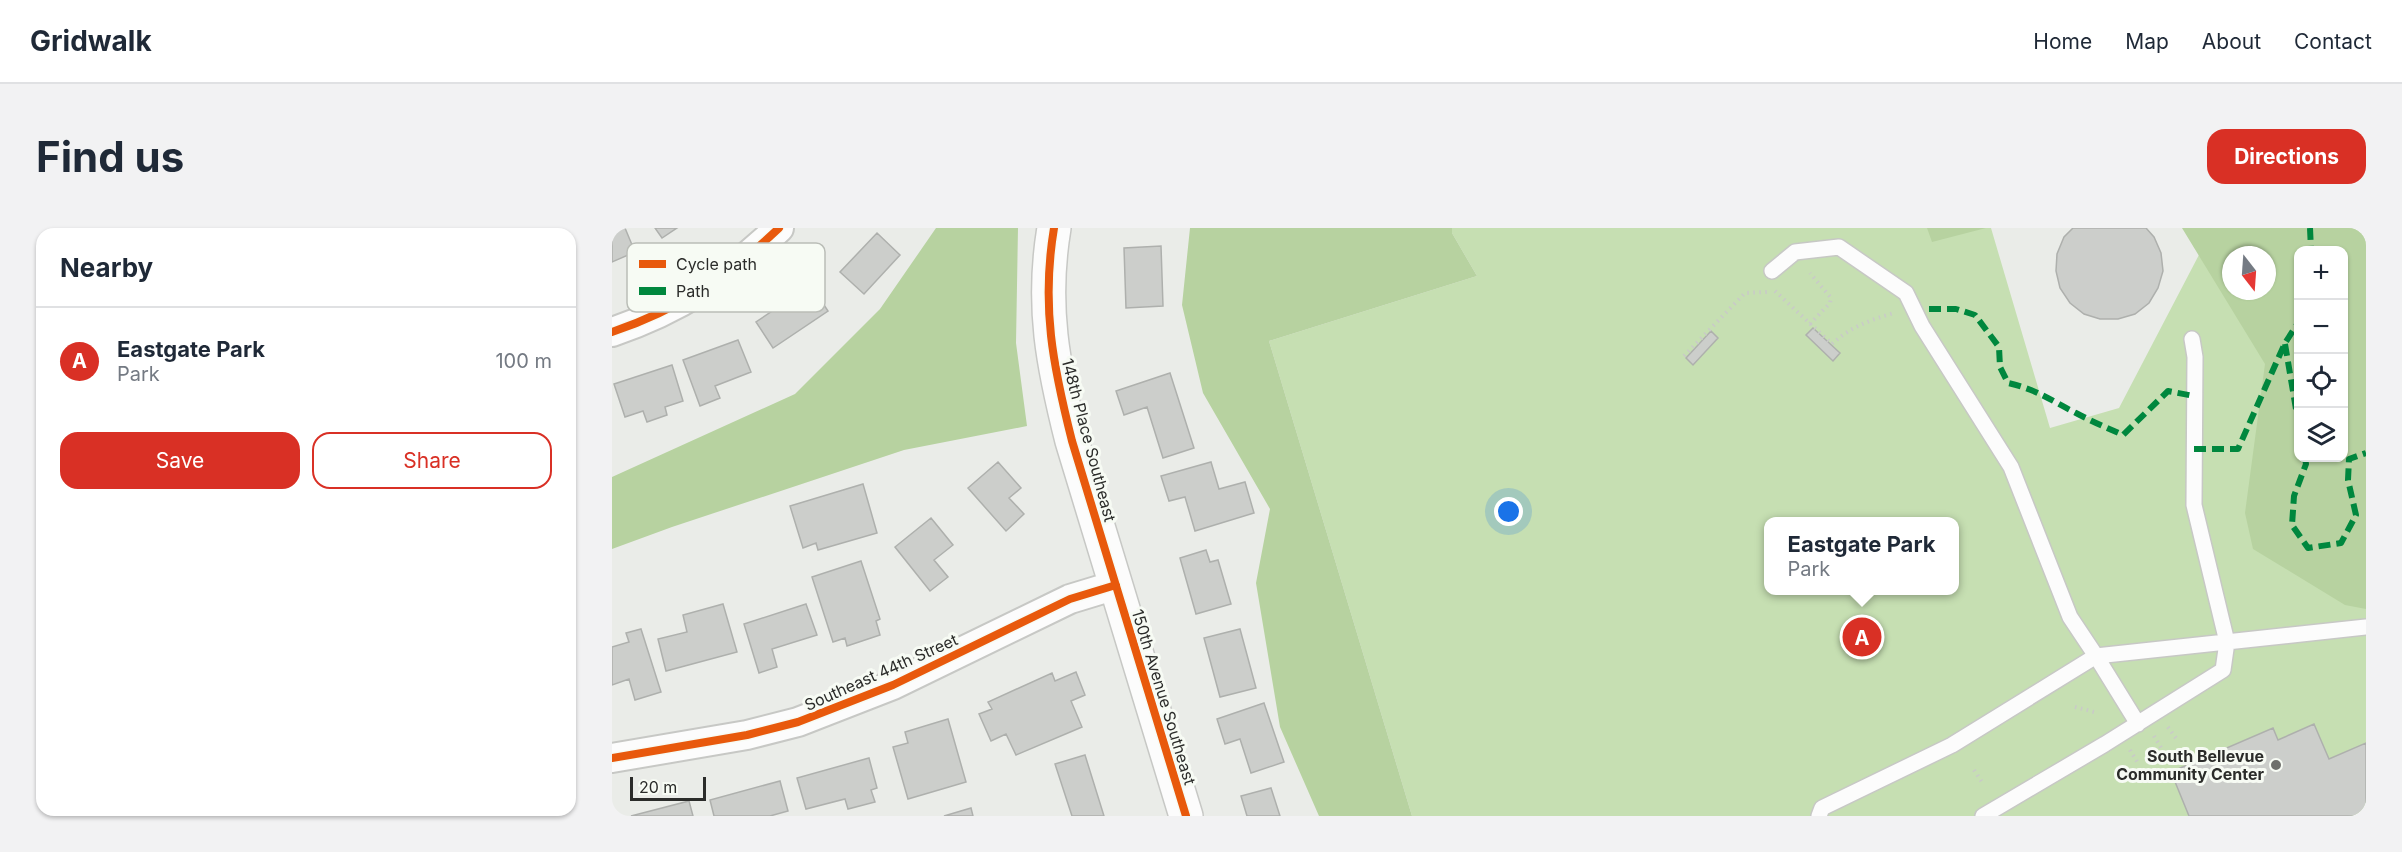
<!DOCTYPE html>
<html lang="en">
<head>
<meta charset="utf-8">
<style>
	:root { --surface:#fff; --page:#f2f2f3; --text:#1f2937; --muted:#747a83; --line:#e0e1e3; --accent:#d93025 }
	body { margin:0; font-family:Inter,sans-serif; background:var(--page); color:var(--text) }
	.controls { position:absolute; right:18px; top:18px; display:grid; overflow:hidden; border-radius:12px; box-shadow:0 2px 4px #0004 }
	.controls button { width:54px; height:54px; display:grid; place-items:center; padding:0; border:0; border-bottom:2px solid var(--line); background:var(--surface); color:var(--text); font:30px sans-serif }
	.compass { position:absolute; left:1610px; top:18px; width:54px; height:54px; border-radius:50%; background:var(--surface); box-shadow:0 2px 4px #0004; rotate:163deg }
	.scale { position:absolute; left:18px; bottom:15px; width:76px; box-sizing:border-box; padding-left:6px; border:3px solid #2b2c2a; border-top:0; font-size:16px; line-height:21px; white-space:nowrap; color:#2b2c2a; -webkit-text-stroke:4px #f7fbf4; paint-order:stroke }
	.you { position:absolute; left:897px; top:284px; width:21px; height:21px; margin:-15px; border:4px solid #fff; border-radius:50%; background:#1a73e8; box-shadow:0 0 0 9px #1a73e833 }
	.badge { display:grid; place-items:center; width:39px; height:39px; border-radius:50%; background:var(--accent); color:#fff; font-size:20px; font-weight:700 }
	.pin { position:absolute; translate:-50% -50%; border:3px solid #fff; box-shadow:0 2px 6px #0006 }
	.popup { position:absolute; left:1152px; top:289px; width:195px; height:78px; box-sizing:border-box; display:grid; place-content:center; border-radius:12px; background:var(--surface); filter:drop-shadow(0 2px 4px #0005); font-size:20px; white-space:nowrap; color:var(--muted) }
	.popup b { font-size:22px; color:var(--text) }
	.popup::after { content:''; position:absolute; left:50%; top:100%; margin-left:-12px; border:12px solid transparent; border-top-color:var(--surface) }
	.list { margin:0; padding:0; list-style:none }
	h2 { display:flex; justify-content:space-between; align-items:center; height:78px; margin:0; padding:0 24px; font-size:26px }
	h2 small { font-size:20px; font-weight:400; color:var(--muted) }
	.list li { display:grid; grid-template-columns:39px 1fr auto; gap:18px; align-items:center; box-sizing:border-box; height:108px; padding:0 24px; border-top:2px solid var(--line) }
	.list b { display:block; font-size:22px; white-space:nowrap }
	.list p { margin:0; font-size:20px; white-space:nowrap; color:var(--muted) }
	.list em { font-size:20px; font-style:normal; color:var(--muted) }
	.actions { display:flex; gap:12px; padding:18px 24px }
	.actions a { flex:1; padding:14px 0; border:2px solid var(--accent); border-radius:18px; text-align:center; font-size:21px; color:var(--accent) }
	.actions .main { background:var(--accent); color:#fff }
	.icon { flex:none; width:33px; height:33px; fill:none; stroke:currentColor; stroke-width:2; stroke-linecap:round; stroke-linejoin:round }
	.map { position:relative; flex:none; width:1754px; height:588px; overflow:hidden; border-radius:18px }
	header { display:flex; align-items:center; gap:36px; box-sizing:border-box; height:84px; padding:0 30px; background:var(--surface); border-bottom:2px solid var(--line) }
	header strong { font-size:28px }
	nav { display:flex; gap:33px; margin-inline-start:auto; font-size:21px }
	.intro { display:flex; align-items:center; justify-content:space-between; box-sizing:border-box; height:144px; padding:0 36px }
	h1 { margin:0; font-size:42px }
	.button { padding:15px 27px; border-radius:18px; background:var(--accent); color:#fff; font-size:21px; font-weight:700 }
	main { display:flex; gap:36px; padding:0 36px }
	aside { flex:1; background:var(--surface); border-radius:18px; box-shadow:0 2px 4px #0004 }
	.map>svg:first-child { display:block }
	.green { fill:#c6dfb2; fill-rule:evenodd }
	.forest { fill:#b7d2a0; fill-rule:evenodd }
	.building { fill:#cccecb; stroke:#aeb0ad; stroke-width:1.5 }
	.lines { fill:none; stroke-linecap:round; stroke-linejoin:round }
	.lane-casing { stroke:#c7c8c5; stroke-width:18 }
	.street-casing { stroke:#c7c8c5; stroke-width:32 }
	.secondary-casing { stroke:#c7c8c5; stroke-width:36 }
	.path { stroke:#c9cac8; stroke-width:4; stroke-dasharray:1.5 4.5; stroke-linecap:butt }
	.lane { stroke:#fcfcfc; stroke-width:15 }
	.street { stroke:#fcfcfc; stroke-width:28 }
	.secondary { stroke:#fcfcfc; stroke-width:33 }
	.quiet { stroke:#00873e; stroke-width:6; stroke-dasharray:12 6; stroke-linecap:butt }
	.cycleway-casing { stroke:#f7fbf4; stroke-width:11 }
	.cycleway { stroke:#e8590c; stroke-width:8 }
	.poi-dot { fill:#6e6f6c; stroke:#f7fbf4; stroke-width:2 }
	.labels { text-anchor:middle; stroke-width:6; stroke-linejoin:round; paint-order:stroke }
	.street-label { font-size:16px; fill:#2b2c2a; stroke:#f7fbf4 }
	.poi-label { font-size:16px; font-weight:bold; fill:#2b2c2a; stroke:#f7fbf4; text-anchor:end }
	.key { fill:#f7fbf4; stroke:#babdb7; stroke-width:1.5 }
	.key-label { font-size:16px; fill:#2b2c2a }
</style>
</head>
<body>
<header>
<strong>Gridwalk</strong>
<nav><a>Home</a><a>Map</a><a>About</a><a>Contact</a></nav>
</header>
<div class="intro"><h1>Find us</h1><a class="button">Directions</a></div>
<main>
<aside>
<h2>Nearby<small></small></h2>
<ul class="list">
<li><span class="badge">A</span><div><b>Eastgate Park</b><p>Park</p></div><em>100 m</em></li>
</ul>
<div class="actions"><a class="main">Save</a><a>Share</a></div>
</aside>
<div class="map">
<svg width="1754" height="588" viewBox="0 0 1754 588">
	<rect width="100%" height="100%" fill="#eaece8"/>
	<path class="green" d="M840,0h539l59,200 69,-20 94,-180h153v588h-954l-143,-475 208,-65 -25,-43zM1686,22h46v208h-46zM1619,27h36v36h-36zM1157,294h186v68h-186z"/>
	<path class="forest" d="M324,0h82l-2,115 11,83 -123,24 -232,77 -60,22v-72l183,-83 85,-85z
		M578,0h262v5l25,43 -208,65 143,475h-93l-39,-89 -24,-144 14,-74 -67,-116 -21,-88z
		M1315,0h59l-54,14z
		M1570,0h184v381l-21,-4 -92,-56 -8,-36 20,-149zM1732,22v208h-46v-208zM1619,27h36v36h-36z"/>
	<path class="building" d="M0,0h13l10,24 -23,10z
		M43,0h22l-15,10z
		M1461,0h73l8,9 7,16 2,18 -5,17 -9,15 -14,11 -17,5h-18l-16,-5 -14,-11 -10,-15 -4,-17 1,-17 7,-17z
		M265,5l23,22 -36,39 -24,-22z
		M549,18l2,60 -37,2 -2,-60z
		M199,57l17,26 -55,37 -17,-26z
		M1201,100l27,25 -7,8 -27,-26z
		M1099,103l7,7 -25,27 -7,-7z
		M126,112l13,32 -36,14 5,12 -20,8 -17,-46z
		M60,137l11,36 -18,6 2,8 -20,7 -4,-11 -18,6 -11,-33z
		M558,145l24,75 -31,10 -16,-51 -23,8 -8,-24z
		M386,234l23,26 -12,10 15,16 -18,17 -38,-43z
		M599,234l8,27 26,-7 9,31 -59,18 -10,-34 -16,4 -8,-25z
		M251,256l14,49 -59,17 -2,-7 -13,5 -13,-42z
		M319,290l22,27 -19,15 14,17 -18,14 -35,-44z
		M594,322l4,12 8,-2 13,44 -35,10 -16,-56z
		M249,333l19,58 -4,2 4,14 -33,11 -2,-8 -12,4 -21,-65z
		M111,376l14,48 -71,19 -8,-32 29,-7 -4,-17z
		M194,376l11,31 -45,14 5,18 -18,6 -15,-49z
		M29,401l20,63 -26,8 -6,-21 -17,6v-38l17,-5 -3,-9z
		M628,401l16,59 -36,9 -16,-59z
		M464,444l9,23 -14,6 11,26 -66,28 -10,-21 -15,7 -12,-27 13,-5 -4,-7 64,-29 3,8z
		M652,475l20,59 -33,11 -11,-34 -15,5 -8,-25z
		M336,491l18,63 -58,17 -15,-52 15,-4 -3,-11z
		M1702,496l15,35 37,-16v73h-177l-18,-44 102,-44 5,12z
		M473,527l19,61h-32l-17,-52z
		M257,530l8,30 -6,2 4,12 -27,7 -3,-10 -39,10 -9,-31z
		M168,553l8,30 -18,5h-56l-4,-16z
		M659,560l9,28h-33l-6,-20z
		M77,573l4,15h-62z
		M359,580l2,8h-29z"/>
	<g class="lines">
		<defs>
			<path id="lane" d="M1160,43l23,-19 44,-5 67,46 16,33 89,141 59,150 26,39 270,-29
				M1207,588l3,-8 130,-63 144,-89 42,68
				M1371,588l122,-72 118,-74 4,-28 -33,-137 1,-148 -3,-18"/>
			<path id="street" d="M0,104c68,-23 115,-55 167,-104
				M0,530l135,-23 51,-13 95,-37 177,-86 46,-14"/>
			<path id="secondary" d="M442,0c-13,78 -1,138 18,213l114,375"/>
		</defs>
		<use href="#lane" class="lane-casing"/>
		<use href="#street" class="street-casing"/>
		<use href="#secondary" class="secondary-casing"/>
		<path class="path" d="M1163,63l57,53c18,-17 38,-24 62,-31
			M1198,96l20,-21 1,-5 -21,-25
			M1072,128l61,-63 22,-1
			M1463,479l19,5
			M1556,499l10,14
			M1542,508l9,15
			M1518,522l9,15
			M1362,542l8,12"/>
		<use href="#lane" class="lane"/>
		<use href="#street" class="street"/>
		<use href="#secondary" class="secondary"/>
		<path class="quiet" d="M1698,0l1,22
			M1317,81h27l19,6 24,32 1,20 8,16c30,7 42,17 68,30 15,8 31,15 47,22l45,-44 26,5
			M1673,116l13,77
			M1582,221h44l47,-106 13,-20
			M1693,230l1,6 -12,32 -2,29 16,23 33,-5 15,-28 -8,-35 1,-21 17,-6"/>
		<defs>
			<path id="cycleway" d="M442,0c-13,78 -1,138 18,213l114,375
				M0,104c68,-23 115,-55 167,-104
				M0,530l135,-23 51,-13 95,-37 177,-86 46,-14"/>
		</defs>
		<use href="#cycleway" class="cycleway-casing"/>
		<use href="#cycleway" class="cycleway"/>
	</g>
	<circle class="poi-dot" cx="1664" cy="537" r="6"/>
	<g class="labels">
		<g class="street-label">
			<text transform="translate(477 212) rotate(75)" y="6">148th Place Southeast</text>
			<text transform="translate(269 444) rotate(-24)" y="6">Southeast 44th Street</text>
			<text transform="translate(552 469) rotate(73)" y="6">150th Avenue Southeast</text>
		</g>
		<g class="poi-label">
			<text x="1652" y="534">South Bellevue<tspan x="1652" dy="18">Community Center</tspan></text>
		</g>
	</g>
	<rect x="15" y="15" width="198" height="69" rx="9" class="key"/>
	<rect x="27" y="32" width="27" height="8" fill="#e8590c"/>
	<rect x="27" y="59" width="27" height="8" fill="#00873e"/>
	<g class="key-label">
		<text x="64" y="42">Cycle path</text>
		<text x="64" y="69">Path</text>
	</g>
</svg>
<div class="controls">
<button>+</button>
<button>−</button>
<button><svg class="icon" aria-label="locate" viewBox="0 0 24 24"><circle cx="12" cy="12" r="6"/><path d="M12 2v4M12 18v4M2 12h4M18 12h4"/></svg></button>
<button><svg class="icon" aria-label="layers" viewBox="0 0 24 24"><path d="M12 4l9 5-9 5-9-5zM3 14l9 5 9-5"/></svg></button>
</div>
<svg class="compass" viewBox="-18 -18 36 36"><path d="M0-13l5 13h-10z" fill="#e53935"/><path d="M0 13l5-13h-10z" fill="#747a83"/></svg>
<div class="scale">20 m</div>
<div class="you"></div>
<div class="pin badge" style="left:1250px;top:409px">A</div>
<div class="popup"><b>Eastgate Park</b>Park</div>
</div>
</main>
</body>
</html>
